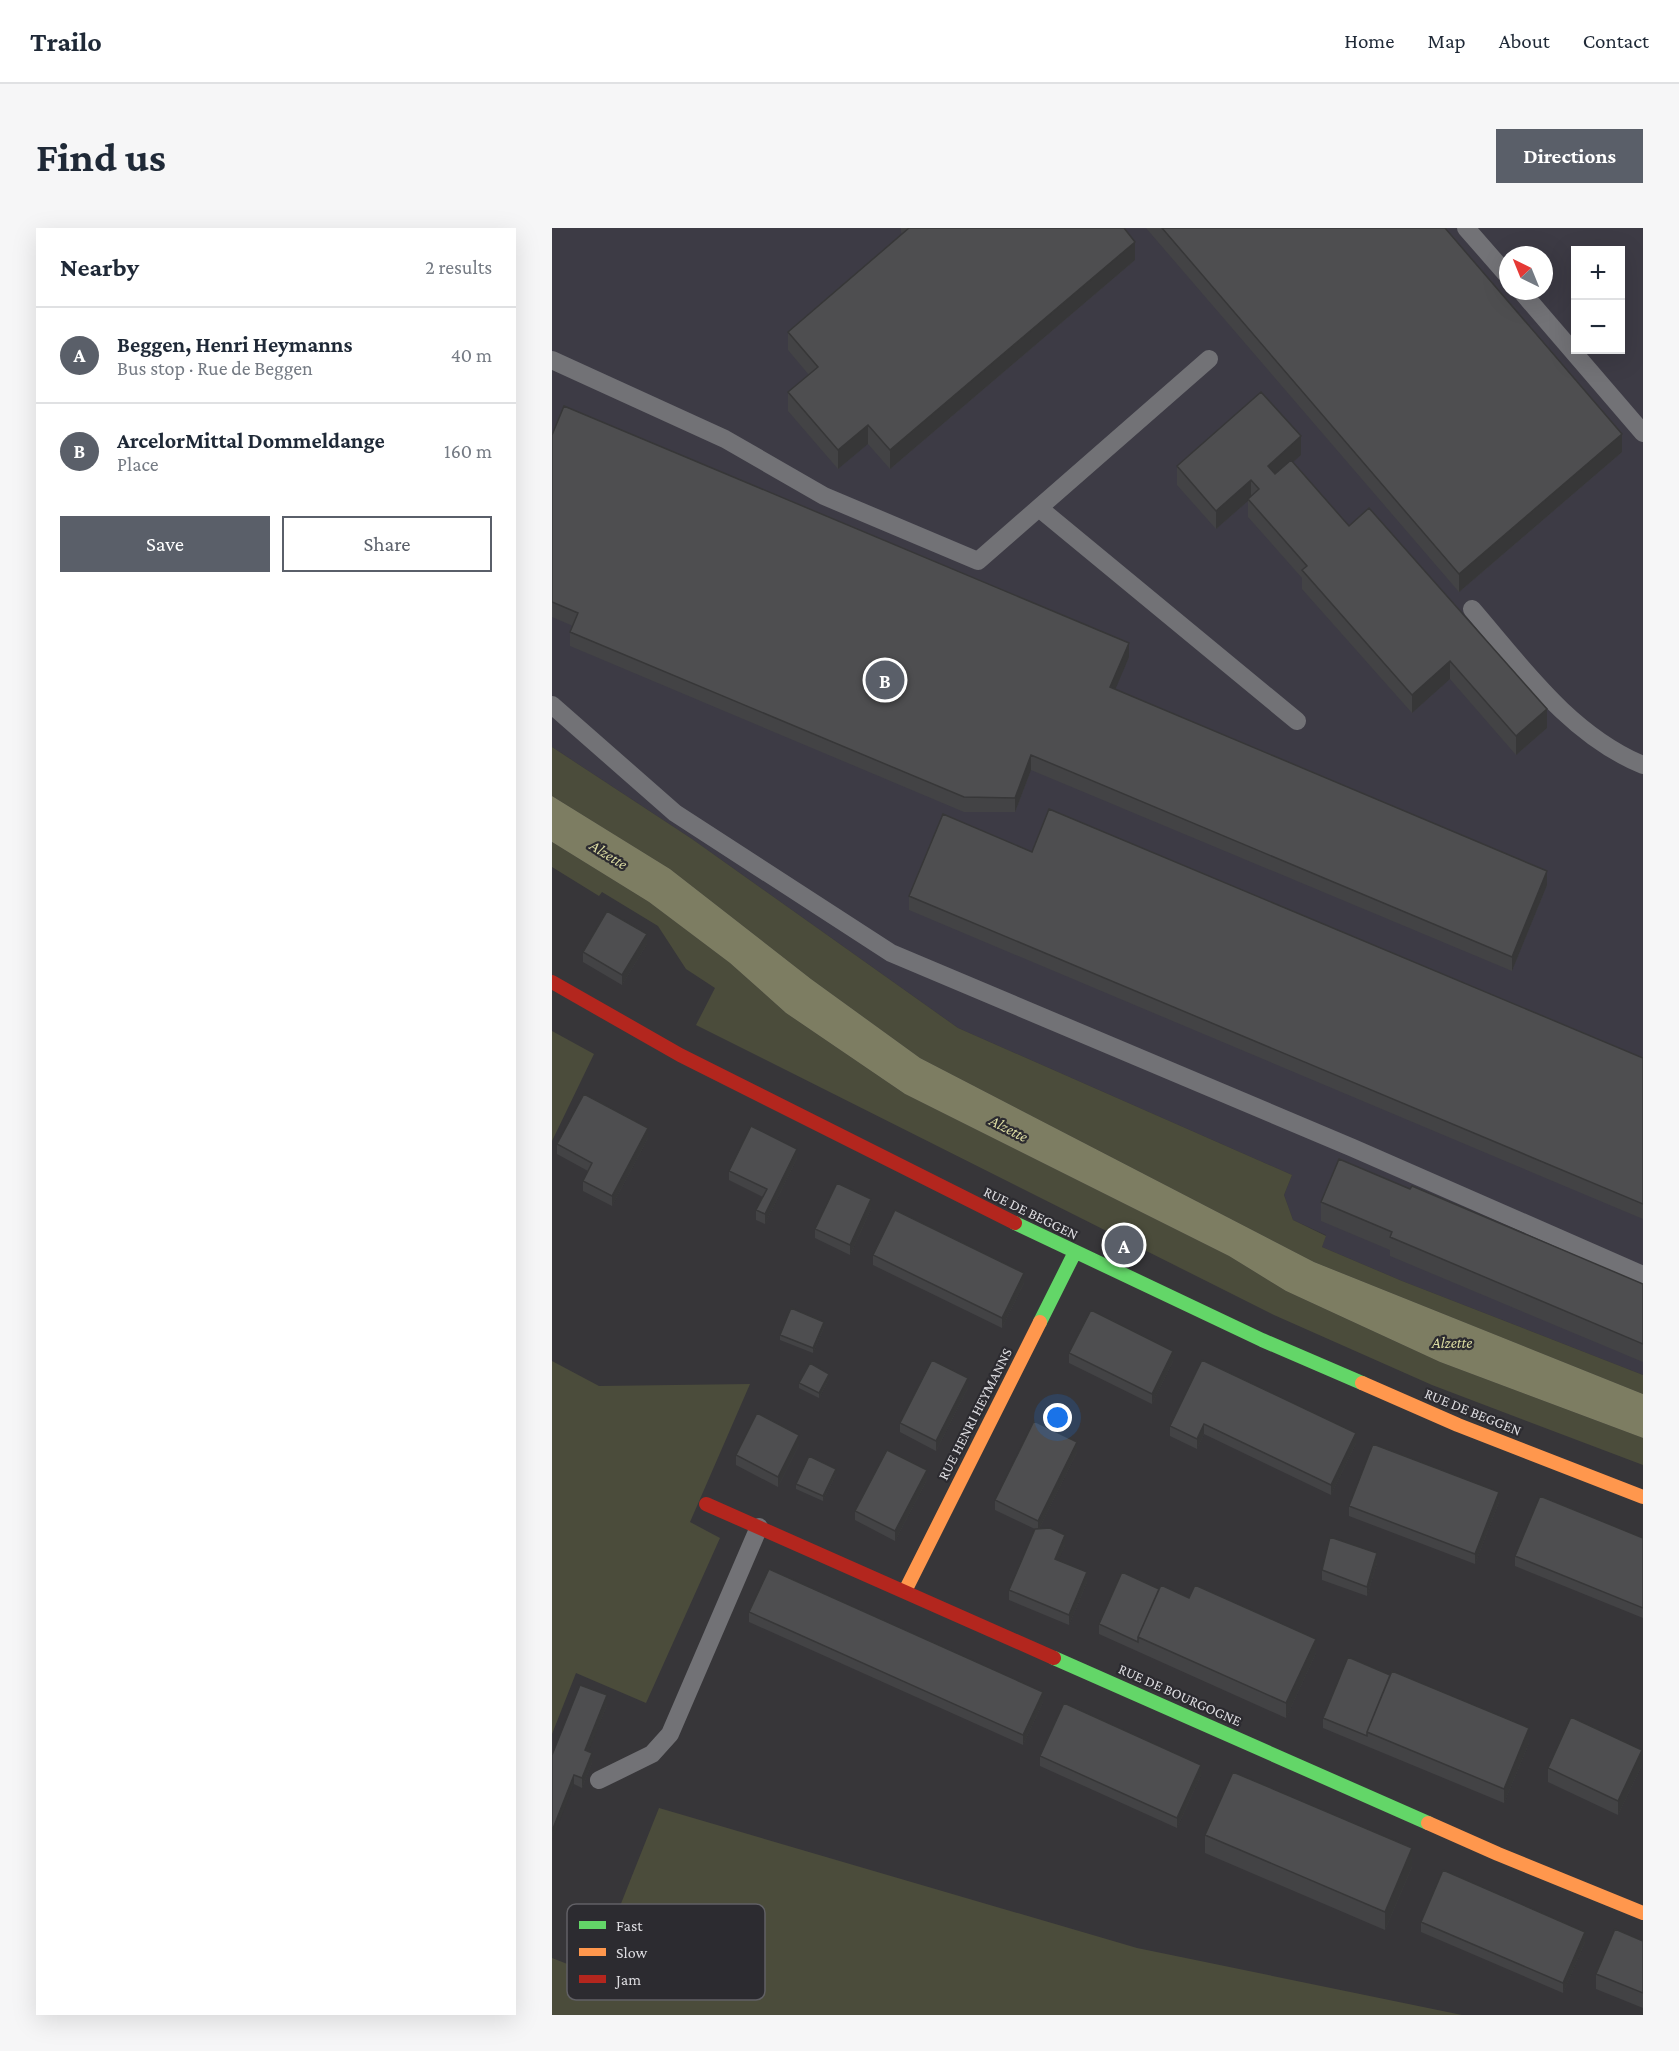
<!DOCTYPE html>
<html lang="en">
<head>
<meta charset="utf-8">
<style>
	:root { --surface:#fff; --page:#f6f6f7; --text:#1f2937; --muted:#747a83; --line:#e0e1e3; --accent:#5a5f69 }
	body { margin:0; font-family:"Crimson Pro",serif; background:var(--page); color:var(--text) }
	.controls { position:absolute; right:18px; top:18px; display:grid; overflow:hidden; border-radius:0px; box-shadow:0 6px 24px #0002 }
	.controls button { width:54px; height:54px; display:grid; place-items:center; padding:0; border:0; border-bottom:2px solid var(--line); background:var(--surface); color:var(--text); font:30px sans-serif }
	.compass { position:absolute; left:947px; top:18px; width:54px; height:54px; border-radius:50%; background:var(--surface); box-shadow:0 6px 24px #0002; rotate:317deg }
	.you { position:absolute; left:506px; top:1190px; width:21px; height:21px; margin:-15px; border:4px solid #fff; border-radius:50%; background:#1a73e8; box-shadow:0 0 0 9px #1a73e833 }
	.badge { display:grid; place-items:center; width:39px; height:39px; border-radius:50%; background:var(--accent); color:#fff; font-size:20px; font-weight:700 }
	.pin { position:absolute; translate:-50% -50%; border:3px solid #fff; box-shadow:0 2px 6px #0006 }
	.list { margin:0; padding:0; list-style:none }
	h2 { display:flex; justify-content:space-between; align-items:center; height:78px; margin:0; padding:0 24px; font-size:26px }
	h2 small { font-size:20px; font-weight:400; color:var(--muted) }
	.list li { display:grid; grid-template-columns:39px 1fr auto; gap:18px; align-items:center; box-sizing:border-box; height:96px; padding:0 24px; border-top:2px solid var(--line) }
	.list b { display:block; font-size:22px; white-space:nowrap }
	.list p { margin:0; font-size:20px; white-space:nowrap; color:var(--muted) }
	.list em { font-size:20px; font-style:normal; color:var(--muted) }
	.actions { display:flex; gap:12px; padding:18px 24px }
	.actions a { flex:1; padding:14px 0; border:2px solid var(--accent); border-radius:0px; text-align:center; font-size:21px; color:var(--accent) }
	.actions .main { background:var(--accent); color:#fff }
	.map { position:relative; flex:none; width:1091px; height:1787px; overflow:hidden; border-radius:0px }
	header { display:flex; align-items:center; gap:36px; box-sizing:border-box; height:84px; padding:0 30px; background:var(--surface); border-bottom:2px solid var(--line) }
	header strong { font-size:28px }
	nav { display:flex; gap:33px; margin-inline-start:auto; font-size:21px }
	.intro { display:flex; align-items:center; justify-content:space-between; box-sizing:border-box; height:144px; padding:0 36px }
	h1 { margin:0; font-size:42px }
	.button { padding:15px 27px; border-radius:0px; background:var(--accent); color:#fff; font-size:21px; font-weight:700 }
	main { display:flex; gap:36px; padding:0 36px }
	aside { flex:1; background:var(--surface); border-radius:0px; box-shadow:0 6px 24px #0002 }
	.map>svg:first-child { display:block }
	.built { fill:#3d3b45; fill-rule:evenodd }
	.green { fill:#4b4c3b }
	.water { fill:#7d7d62 }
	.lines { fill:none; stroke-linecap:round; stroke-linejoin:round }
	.lane { stroke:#727276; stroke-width:18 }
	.fast { stroke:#63d668; stroke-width:14 }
	.slow { stroke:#ff974d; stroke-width:14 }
	.jam { stroke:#b3261e; stroke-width:14 }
	.wall { fill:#434345 }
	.shaded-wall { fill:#373738 }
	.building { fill:#4e4e50; stroke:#373738; stroke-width:1.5 }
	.labels { text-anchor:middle; stroke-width:4.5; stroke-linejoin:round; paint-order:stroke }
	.street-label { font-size:15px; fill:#dddce0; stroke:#2c2b30 }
	.water-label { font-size:16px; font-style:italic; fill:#dadaa1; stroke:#2c2b30 }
	.key { fill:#2c2b30; stroke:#616065; stroke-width:1.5 }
	.key-label { font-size:16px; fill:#dddce0 }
</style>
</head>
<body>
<header>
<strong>Trailo</strong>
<nav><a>Home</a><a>Map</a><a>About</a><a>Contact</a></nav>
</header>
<div class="intro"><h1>Find us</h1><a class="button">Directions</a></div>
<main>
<aside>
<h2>Nearby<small>2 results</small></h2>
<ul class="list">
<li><span class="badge">A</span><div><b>Beggen, Henri Heymanns</b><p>Bus stop · Rue de Beggen</p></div><em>40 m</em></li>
<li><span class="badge">B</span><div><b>ArcelorMittal Dommeldange</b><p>Place</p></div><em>160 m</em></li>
</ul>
<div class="actions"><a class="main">Save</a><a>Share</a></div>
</aside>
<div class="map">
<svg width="1091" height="1787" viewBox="0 0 1091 1787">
	<rect width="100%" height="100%" fill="#373639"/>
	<path class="built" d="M0,0h1091v1147l-241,-94 -80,-34 4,-12 -33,-15 -9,-25 8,-20 -334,-147 -266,-189 -140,-92zM1023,22h45v100h-45zM956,27h36v36h-36z"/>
	<path class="green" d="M0,519l140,92 266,189 334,147 -8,20 9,25 33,16 -4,11 80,34 241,94v19l-329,-132 -394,-204 -109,-79 -141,-110 -118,-73z
		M0,614l97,60 81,61 56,50 119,81 324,162 57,35 154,71 203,76v27l-211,-80 -158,-70 -578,-290 19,-37 -29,-19 -28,-43 -56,-34 -3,4 -47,-29z
		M0,803l42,23 -42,87z
		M0,1133l47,25 151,-2 -60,138 30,16 -74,165 -70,-30 -24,61z
		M107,1580l478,140 325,67h-910v-57l41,16z"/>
	<path class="water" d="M0,568l118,73 141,110 109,79 394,204 329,132v44l-203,-76 -154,-71 -57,-35 -324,-162 -119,-81 -56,-50 -81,-61 -97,-60z"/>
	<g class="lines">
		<path class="lane" d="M914,0l42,48
			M969,63l122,142
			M0,132l173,79 99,57 154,65 231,-202
			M487,280l258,213
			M920,381c50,58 98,126 171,156
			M0,477l123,108 216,140 462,195 290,127
			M47,1552l53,-26 18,-20 89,-207"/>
		<path class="fast" d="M463,995l247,117 100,43
			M488,1094l35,-70
			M502,1430l374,165"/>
		<path class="slow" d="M810,1155l96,42 185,72
			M353,1363l135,-269
			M876,1595l70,31 145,59"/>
		<path class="jam" d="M0,754l128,73 335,168
			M154,1276l348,154"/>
	</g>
	<path class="wall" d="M349,0h223l11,32 -245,209 -22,-25 -30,25 -50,-58v-19l21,-17 -21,-25v-18l114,-98 -1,-2z
		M594,0h299l177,224 -163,140z
		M0,207l577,222 -14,32 432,196 -35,86 -481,-201 -16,42h-51l-394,-166v-14l3,-6 -21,-9z
		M749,227l-8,7 56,64 198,202 -31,27 -66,-76 -38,34 -110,-124v-11l-54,-61v-16l-32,28 -39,-44v-19z
		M480,624l611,206v161l-734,-309v-14z
		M95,716l-25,41 -39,-23v-10z
		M96,910l-36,68 -29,-15v-10l5,-10 -31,-17v-10z
		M245,930l-32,66 -9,-4v-10l7,-13 -34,-17v-9z
		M858,961l233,95v78l-253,-106v-6l-69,-29v-19z
		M319,981l-21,46 -35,-17v-9z
		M321,1027l151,28 -22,45 -129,-63z
		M272,1099l-11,26 -33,-13v-5z
		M517,1125l104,8 -21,43 -83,-41z
		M650,1132l154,83 -25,52 -127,-61 -7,15 -27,-13v-10z
		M277,1151l-10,19 -20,-10v-5z
		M416,1160l-32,63 -36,-19v-9z
		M247,1217l-21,42 -42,-22v-10z
		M525,1224l-38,77 26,16 -7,15 29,22 -18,43 -60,-25v-10l26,-61 -40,-19v-10z
		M284,1246l-13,27 -27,-12v-5z
		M375,1252l-32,61 -40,-21v-9z
		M947,1274l-24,62 -126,-48v-10z
		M1091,1310v80l-128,-52v-10z
		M825,1335l-10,33 -45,-16v-10z
		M607,1361l157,64 -30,65 -187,-84v-10z
		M197,1384l294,90 -20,43 -274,-123z
		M55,1477l-19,46 4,12 -10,25 -8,-4 -22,-29z
		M771,1490l206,25 -25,60 -181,-75z
		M488,1528l161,19 -24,53 -137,-62z
		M1090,1537l-24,50 -70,-33v-14z
		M653,1607l207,32 -27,63 -180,-77z
		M869,1694l164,20 -22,51 -142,-61z
		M1091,1713v67l-47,-19v-15z"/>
	<path class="shaded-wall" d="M583,14v18l-245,209v-19z
		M316,197v19l-30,25v-19z
		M1070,206v18l-163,140v-18z
		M749,208v19l-33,29v-18z
		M699,252v19h-3v2l-32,28v-18z
		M577,415v14l-19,45v-15z
		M898,433v18l-38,34v-18z
		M995,481v19l-31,27v-19z
		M479,527v15l-16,42v-14z
		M995,643v14l-35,86v-14z
		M95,706v10l-25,41v-10z
		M96,900v10l-36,68v-10z
		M245,921v9l-32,66v-10z
		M319,971v10l-21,46v-10z
		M472,1045v10l-22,45v-10z
		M272,1094v5l-11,26v-5z
		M621,1123v10l-21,43v-10z
		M277,1146v5l-10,19v-5z
		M416,1150v10l-32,63v-10z
		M652,1196v10l-7,15v-10z
		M804,1205v10l-25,52v-10z
		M247,1207v10l-21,42v-10z
		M525,1214v10l-39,79v-10z
		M284,1241v5l-13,27v-5z
		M375,1242v10l-32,61v-10z
		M947,1264v10l-24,62v-10z
		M513,1307v10l-10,23v-9z
		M825,1325v10l-10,33v-9z
		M535,1344v10l-18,43v-10z
		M764,1411v14l-30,65v-15z
		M491,1464v10l-20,43v-10z
		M55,1467v10l-22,55v-10z
		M977,1500v15l-25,60v-14z
		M1090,1522v15l-24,50v-14z
		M40,1525v10l-10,25v-10z
		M649,1537v10l-24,53v-10z
		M22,1547v9l-22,57v-10z
		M860,1620v19l-27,63v-18z
		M1033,1704v10l-22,51v-10z"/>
	<path class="building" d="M357,0h215l11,14 -245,208 -22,-25 -30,25 -50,-58 30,-25 -30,-35z
		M610,0h283l177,206 -163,140z
		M709,164l40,44 -33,30 7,8 16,-14 58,66 20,-18 178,201 -31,27 -66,-75 -38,34 -110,-125 5,-4 -59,-67 11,-10 -8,-9 -35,31 -39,-45z
		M12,178l565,237 -19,44 437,184 -35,86 -481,-202 -16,43 -51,-1 -394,-165 8,-19 -26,-11v-167z
		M497,581l594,249v146l-734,-308 34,-82 89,38z
		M55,683l40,23 -25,41 -39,-23z
		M32,866l64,34 -36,68 -29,-15 9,-18 -35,-19z
		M199,898l46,23 -32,65 -9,-4 11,-21 -38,-18z
		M787,931l71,30 2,-3 231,98v60l-253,-107 2,-5 -71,-30z
		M285,955l34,16 -21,46 -35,-16z
		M343,982l129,63 -22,45 -129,-63z
		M239,1080l33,14 -11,26 -33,-13z
		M539,1082l82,41 -21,43 -83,-41z
		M380,1132l36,18 -32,63 -36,-18z
		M650,1132l154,73 -25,52 -127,-61 -7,15 -27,-13z
		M258,1135l19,11 -10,19 -20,-10z
		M205,1185l42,22 -21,42 -42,-22z
		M482,1193l43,21 -39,79 -43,-21z
		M821,1216l126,48 -24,62 -126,-48z
		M335,1222l40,20 -32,61 -40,-20z
		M257,1228l27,13 -13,27 -27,-12z
		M988,1268l103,42v70l-128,-52z
		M498,1300l15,7 -10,24 32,13 -18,43 -60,-25 26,-61z
		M778,1309l47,16 -10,34 -45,-17z
		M217,1341l274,123 -20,43 -274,-123z
		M570,1344l37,17 -21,48v5l-39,-18z
		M609,1357l28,13 6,-13 121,54 -30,64 -148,-66z
		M796,1429l42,18 -23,57v4l-44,-18z
		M840,1443l137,57 -25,61 -137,-57z
		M28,1457l27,10 -22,55 7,3 -10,25 -8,-3 -22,56v-76z
		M512,1475l137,62 -24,53 -137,-62z
		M1019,1489l71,33 -24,51 -70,-33z
		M681,1544l179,76 -27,64 -180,-77z
		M891,1642l142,62 -22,51 -142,-61z
		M1063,1701l28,12v52l-47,-19z"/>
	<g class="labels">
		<g class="street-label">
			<text transform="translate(479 985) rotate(26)" y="5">RUE DE BEGGEN</text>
			<text transform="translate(921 1184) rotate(22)" y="5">RUE DE BEGGEN</text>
			<text transform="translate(423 1186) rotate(-63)" y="5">RUE HENRI HEYMANNS</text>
			<text transform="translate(628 1467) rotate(24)" y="5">RUE DE BOURGOGNE</text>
		</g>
		<g class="water-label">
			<text transform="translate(57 626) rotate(32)" y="6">Alzette</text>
			<text transform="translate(457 900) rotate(27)" y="6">Alzette</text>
			<text x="900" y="1120">Alzette</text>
		</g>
	</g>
	<rect x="15" y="1676" width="198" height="96" rx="9" class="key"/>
	<rect x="27" y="1693" width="27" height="8" fill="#63d668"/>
	<rect x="27" y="1720" width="27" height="8" fill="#ff974d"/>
	<rect x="27" y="1747" width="27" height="8" fill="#b3261e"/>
	<g class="key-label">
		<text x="64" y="1703">Fast</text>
		<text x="64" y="1730">Slow</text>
		<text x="64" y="1757">Jam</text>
	</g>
</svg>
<div class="controls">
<button>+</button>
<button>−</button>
</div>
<svg class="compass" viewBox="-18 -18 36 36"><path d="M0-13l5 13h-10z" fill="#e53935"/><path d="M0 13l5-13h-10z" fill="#747a83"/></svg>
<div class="you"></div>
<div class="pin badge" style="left:572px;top:1017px">A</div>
<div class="pin badge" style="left:333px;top:452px">B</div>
</div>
</main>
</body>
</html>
